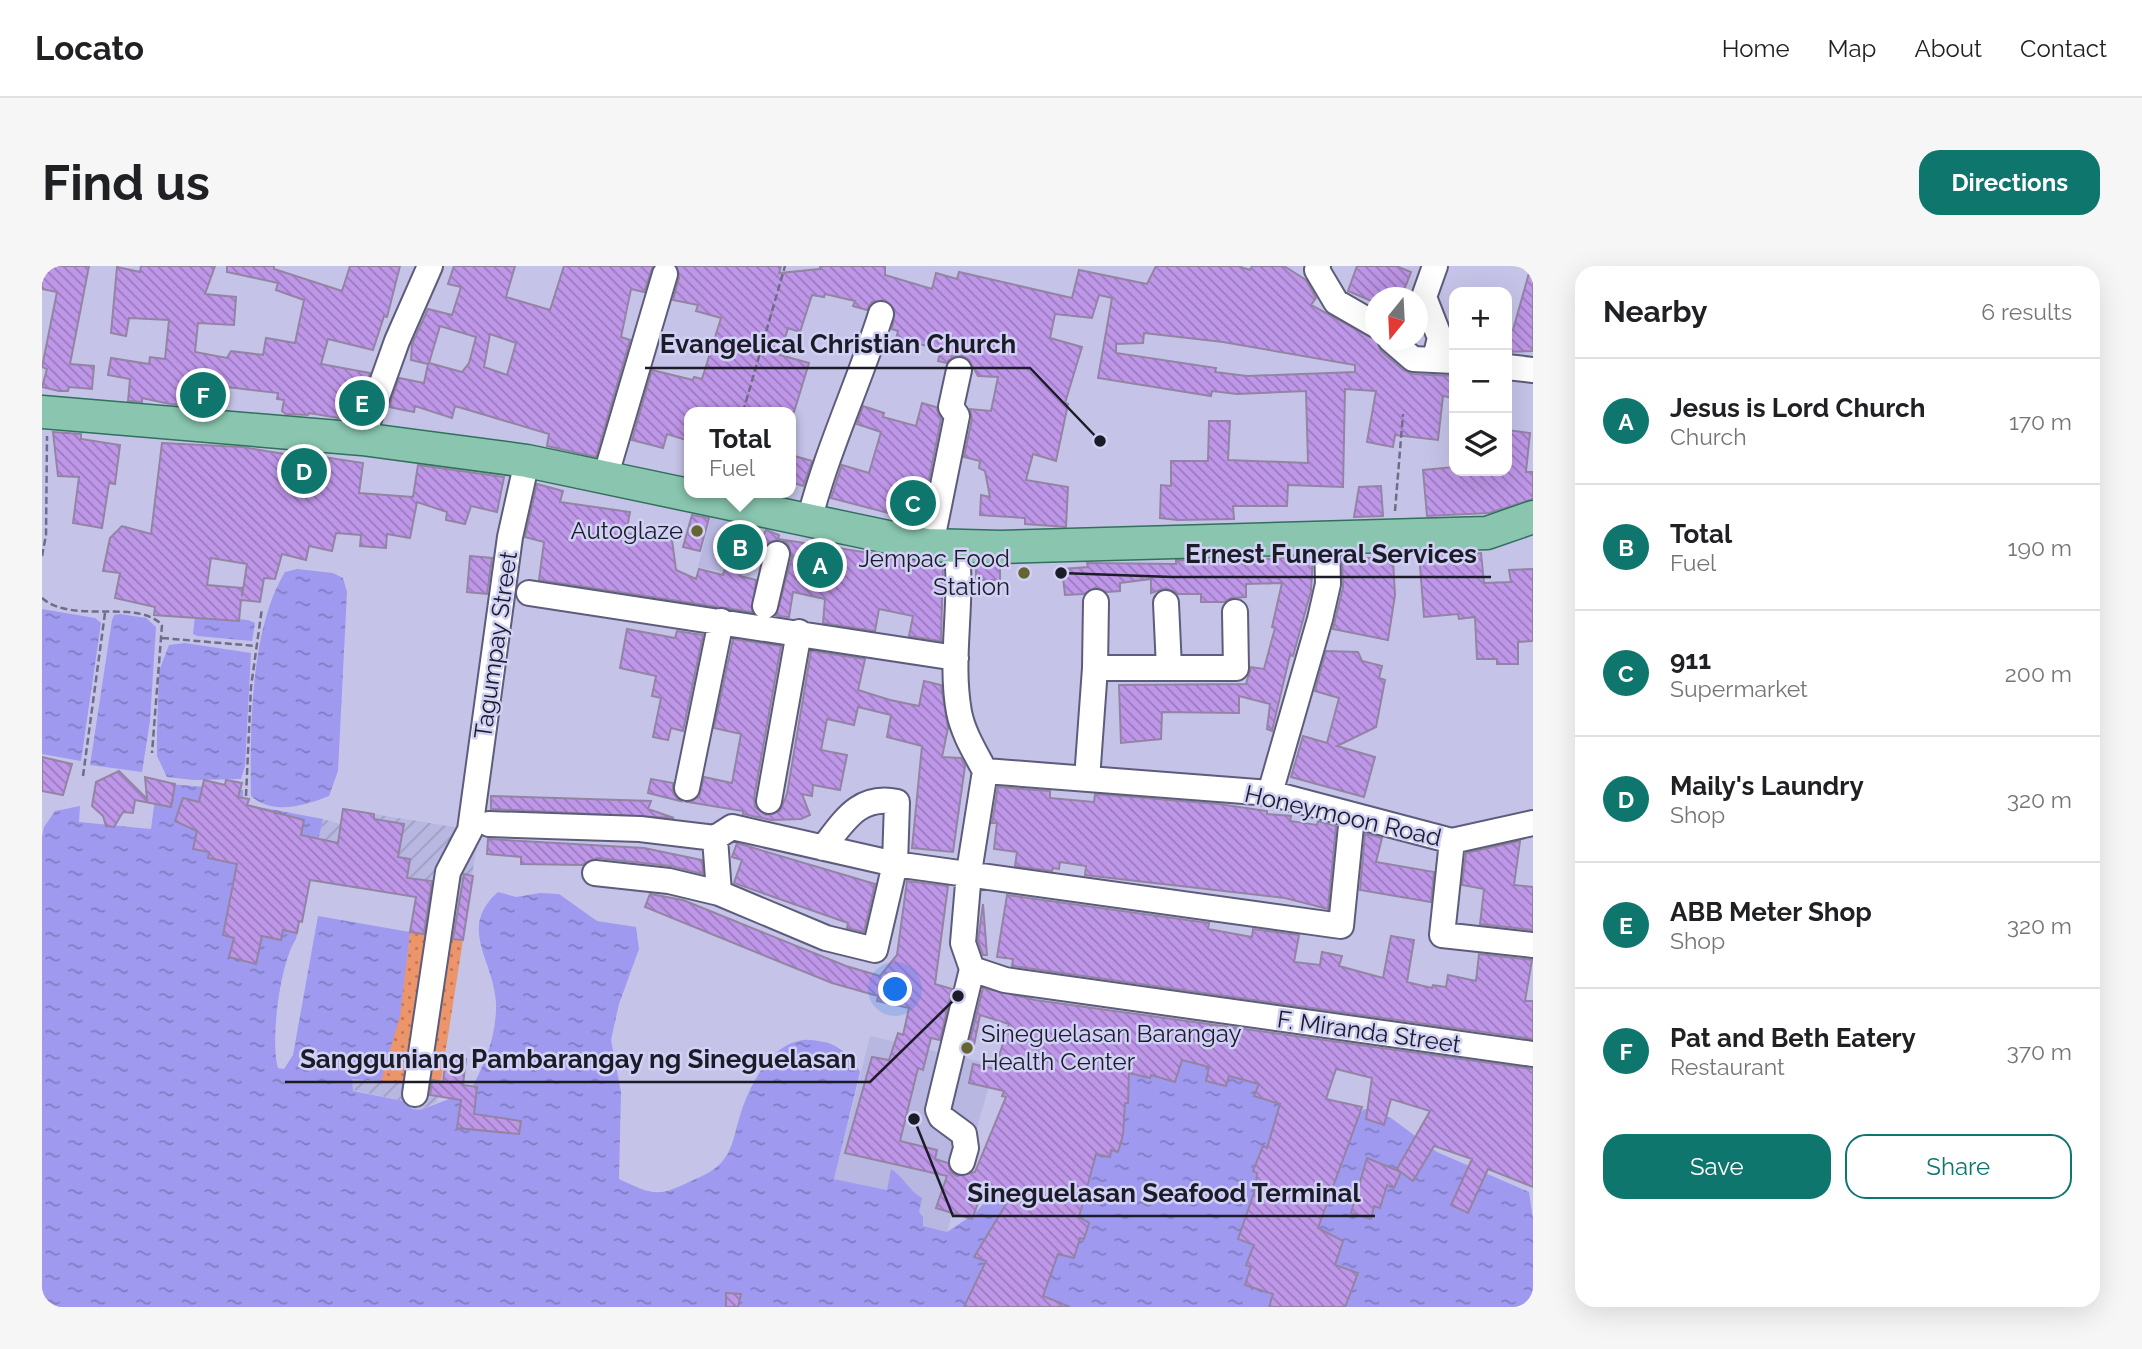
<!DOCTYPE html>
<html lang="en">
<head>
<meta charset="utf-8">
<style>
	:root { --surface:#fff; --page:#f6f6f6; --text:#202124; --muted:#757577; --line:#e0e0e0; --accent:#0f766e }
	body { margin:0; font-family:Raleway,sans-serif; background:var(--page); color:var(--text) }
	.controls { position:absolute; right:21px; top:21px; display:grid; overflow:hidden; border-radius:14px; box-shadow:0 7px 28px #0002 }
	.controls button { width:63px; height:63px; display:grid; place-items:center; padding:0; border:0; border-bottom:2px solid var(--line); background:var(--surface); color:var(--text); font:35px sans-serif }
	.compass { position:absolute; left:1323px; top:21px; width:63px; height:63px; border-radius:50%; background:var(--surface); box-shadow:0 7px 28px #0002; rotate:198deg }
	.you { position:absolute; left:854px; top:724px; width:24px; height:24px; margin:-18px; border:5px solid #fff; border-radius:50%; background:#1a73e8; box-shadow:0 0 0 10px #1a73e833 }
	.badge { display:grid; place-items:center; width:46px; height:46px; border-radius:50%; background:var(--accent); color:#fff; font-size:23px; font-weight:700 }
	.pin { position:absolute; translate:-50% -50%; border:4px solid #fff; box-shadow:0 2px 7px #0006 }
	.popup { position:absolute; left:642px; top:141px; width:112px; height:91px; box-sizing:border-box; display:grid; place-content:center; border-radius:14px; background:var(--surface); filter:drop-shadow(0 2px 5px #0005); font-size:23px; white-space:nowrap; color:var(--muted) }
	.popup b { font-size:26px; color:var(--text) }
	.popup::after { content:''; position:absolute; left:50%; top:100%; margin-left:-14px; border:14px solid transparent; border-top-color:var(--surface) }
	.list { margin:0; padding:0; list-style:none }
	h2 { display:flex; justify-content:space-between; align-items:center; height:91px; margin:0; padding:0 28px; font-size:30px }
	h2 small { font-size:23px; font-weight:400; color:var(--muted) }
	.list li { display:grid; grid-template-columns:46px 1fr auto; gap:21px; align-items:center; box-sizing:border-box; height:126px; padding:0 28px; border-top:2px solid var(--line) }
	.list b { display:block; font-size:26px; white-space:nowrap }
	.list p { margin:0; font-size:23px; white-space:nowrap; color:var(--muted) }
	.list em { font-size:23px; font-style:normal; color:var(--muted) }
	.actions { display:flex; gap:14px; padding:21px 28px }
	.actions a { flex:1; padding:16px 0; border:2px solid var(--accent); border-radius:21px; text-align:center; font-size:24px; color:var(--accent) }
	.actions .main { background:var(--accent); color:#fff }
	.icon { flex:none; width:38px; height:38px; fill:none; stroke:currentColor; stroke-width:2; stroke-linecap:round; stroke-linejoin:round }
	.map { position:relative; flex:none; width:1491px; height:1041px; overflow:hidden; border-radius:21px }
	header { display:flex; align-items:center; gap:42px; box-sizing:border-box; height:98px; padding:0 35px; background:var(--surface); border-bottom:2px solid var(--line) }
	header strong { font-size:33px }
	nav { display:flex; gap:38px; margin-inline-start:auto; font-size:24px }
	.intro { display:flex; align-items:center; justify-content:space-between; box-sizing:border-box; height:168px; padding:0 42px }
	h1 { margin:0; font-size:49px }
	.button { padding:18px 32px; border-radius:21px; background:var(--accent); color:#fff; font-size:24px; font-weight:700 }
	main { display:flex; gap:42px; padding:0 42px }
	aside { flex:1; background:var(--surface); border-radius:21px; box-shadow:0 7px 28px #0002 }
	.map>svg:first-child { display:block }
	.built { fill:#b8b7e1 }
	.industrial { fill:url(#industrial-furrows) }
	.grass { fill:url(#grass-dots) }
	.water { fill:url(#water-ripples) }
	.building { fill:url(#building-back-hatch); stroke:#9384a4; stroke-width:2; fill-rule:evenodd }
	.lines { fill:none; stroke-linecap:round; stroke-linejoin:round }
	.minor-casing { stroke:#5d5c7c; stroke-width:28 }
	.major-casing { stroke:#30705d; stroke-width:35 }
	.path { stroke:#6e6d85; stroke-width:2.5; stroke-dasharray:7 3.5; stroke-linecap:butt }
	.minor { stroke:#fff; stroke-width:24 }
	.major { stroke:#89c5af; stroke-width:32 }
	.poi-dot { fill:#666430; stroke:#d1d1f5; stroke-width:2.5 }
	.labels { text-anchor:middle; stroke-width:5; stroke-linejoin:round; paint-order:stroke }
	.poi-label { font-size:24px; fill:#1c1b28; stroke:#d1d1f5; text-anchor:end }
	.street-label { font-size:24px; fill:#1c1b28; stroke:#d1d1f5 }
	.leader { fill:none; stroke:#1c1b28; stroke-width:2.5 }
	.callout-dot { fill:#1c1b28; stroke:#d1d1f5; stroke-width:2.5 }
	.callout-label { font-size:26px; text-anchor:middle; font-weight:bold; fill:#1c1b28; stroke:#d1d1f5; stroke-width:5; stroke-linejoin:round; paint-order:stroke }
</style>
</head>
<body>
<header>
<strong>Locato</strong>
<nav><a>Home</a><a>Map</a><a>About</a><a>Contact</a></nav>
</header>
<div class="intro"><h1>Find us</h1><a class="button">Directions</a></div>
<main>
<div class="map">
<svg width="1491" height="1041" viewBox="0 0 1491 1041">
	<defs>
		<pattern id="industrial-furrows" width="10" height="10" patternUnits="userSpaceOnUse" patternTransform="scale(1.75)"><rect width="10" height="10" fill="#b8b7e1"/><path d="M-1 1l2-2M0 10L10 0M9 11l2-2" fill="none" stroke="#9e9dc1"/></pattern>
		<pattern id="grass-dots" width="8" height="8" patternUnits="userSpaceOnUse" patternTransform="scale(1.75)"><rect width="8" height="8" fill="#ec946a"/><path d="M2 2h.1M6 6h.1" fill="none" stroke="#be7857" stroke-width="1.8" stroke-linecap="round"/></pattern>
		<pattern id="water-ripples" width="26" height="14" patternUnits="userSpaceOnUse" patternTransform="scale(1.75)"><rect width="26" height="14" fill="#9f99ef"/><path d="M2 4q2-2 4 0t4 0M15 11q2-2 4 0t4 0" fill="none" stroke="#817cc2"/></pattern>
		<pattern id="building-back-hatch" width="6" height="6" patternUnits="userSpaceOnUse" patternTransform="scale(1.75)"><rect width="6" height="6" fill="#bf97e9"/><path d="M-1 5l2 2M0 0l6 6M5-1l2 2" fill="none" stroke="#9a7abd"/></pattern>
	</defs>
	<rect width="100%" height="100%" fill="#c5c4e8"/>
	<path class="built" d="M670,246l65,14 -28,51 -51,-10z
		M828,770l125,29 -48,167 -24,-6 -10,-33 -21,-23 -5,20 -53,-11z"/>
	<path class="industrial" d="M301,543l136,22 -42,271 -17,8 -8,-1 -9,-8 -50,-11 -2,-5v-6l30,1 35,-183 -106,-17 13,-61 17,5z"/>
	<path class="grass" d="M368,666l53,8 -23,147 -8,-1 1,-6 -10,-2 -1,8 -41,-5 22,-93z"/>
	<path class="water" d="M255,303l36,4 10,5 4,14 -9,179 -9,25c-25,10 -56,19 -78,0 -1,-65 -1,-167 34,-224z
		M0,343l53,9 6,5 -20,138 -39,-7z
		M78,348l26,4 10,9 -6,94 -8,51 -52,-7 22,-145 2,-5z
		M153,349l53,5 7,3 -3,18 -55,-5 -4,-2z
		M143,377l66,10 -6,113 -4,13 -47,1 -27,-3 -10,-21v-25l2,-60 10,-26z
		M115,517l86,7v14l80,15 -27,120c-16,24 -26,102 -18,129l6,1 9,-14 25,-139 92,16 -10,84 -19,65 -29,-2 1,12 50,10 9,8 8,1 50,-19c15,-26 27,-57 26,-88 -2,-43 -39,-75 2,-111l18,5 24,-4 19,1 38,27 39,6 3,22 -20,55 -8,36 10,52 -2,87c32,15 38,19 70,3 13,-6 27,-11 35,-23 10,-13 10,-25 15,-40 8,-29 30,-75 64,-79 6,-1 15,1 21,2 14,2 30,17 36,30l-26,107 53,11 4,-21c13,8 18,22 31,29l-3,14 4,5v9l24,6 27,-18 16,-17 14,-23 70,-81 106,-46 169,79 15,-17 27,9 46,34 92,40 4,27v88h-1491v-470l2,-10 11,-16 25,-5 -1,16 72,7z"/>
	<path class="building" d="M0,0h47l-19,98 24,2 -2,23 -23,-2 -1,4h-9l-17,-4 5,-18 -5,-2 15,-75 -15,-3z
		M99,0h74l-10,28 31,3 -2,28 -36,-2 -3,29 32,6 4,-7 32,4 3,-17 29,5 9,-43 -28,-10 2,-7 -51,-11v-6h47v3l68,22 8,-25h50l-13,51 -3,-1 -11,34 -45,-11 -7,25 49,9 -14,39 -16,-4 -1,10 -30,-5 -1,2 -22,-1 -4,-3 2,-11 -7,-1 1,-6 -68,-8 -2,22 -38,-3 -28,-6v4l-14,-1 2,-22 -22,-4 3,-17 38,6 1,-7 15,2 4,-39 -40,-2 -3,18 -15,-3 6,-66 23,5z
		M412,0h61l-9,31 44,13 14,-44h89l-9,26 -13,-3 -10,48 9,3 -34,117 -49,-11 2,-12 -94,-28 -3,12 -37,-12 -1,6 -25,-5 10,-29 25,5 4,-19 -17,-4 1,-16 16,-35 24,6 9,-28 -13,-3zM398,60l36,11 -7,26 -7,9 -33,-9zM448,68l26,9 -9,32 -23,-8z
		M635,0h104l-2,7 41,-4v-3h65v9l47,14 4,-16 21,6 2,-7 113,26 7,-28 68,14 9,-18h82l12,4 2,-4h32l22,14 10,18 -5,7 65,35 5,11 22,19 9,4 42,2v22l-11,-2 -5,44 -43,-5 -2,12 -26,-5 9,-51 -31,-2 -2,98 -55,-2 -1,21h-54l1,13 -56,1 -18,-2 1,-33 10,1v-25h37l1,-40h21l-2,39 80,3 -2,-72 -69,3 -25,-3 -1,5 -113,-18 14,-80 -13,-3 -7,23 -37,-4 -5,24 32,9 -17,56 3,1 -12,57 -23,-7 -7,26 42,7 -2,40 -41,-3v-6l-45,-3 1,-20 9,2 -5,-26 -6,-3 1,-7 -16,-4 8,-38 -2,-10 21,2 7,-34 -20,-1 -9,-16 -6,-4h-9l-8,7 -8,-2 3,-12 -45,-10 2,-8 -6,-2 3,-19 -10,-10 -13,2 -5,8 -14,-4 2,-5 -30,-7 -1,3 -12,-2 -12,37 -12,-4 -8,27 29,8 -15,49h-105v29l-22,-7 -4,14 -31,-8 20,-70 41,10 1,-3 8,2 19,-61 -25,-7 2,-6 -25,-5 6,-22zM1102,67l79,9 132,23v7l-108,4 -32,-4 1,-4 -100,-15v-9l27,-1z
		M1315,0h39l15,6 -10,26h-25v5l-28,-12z
		M1487,7l4,1v77l-26,1v-22h6z
		M880,137l14,4 5,12 -18,91 -21,-5 -2,11 -69,-18 11,-33 27,8 12,-41 -24,-8 6,-18 21,7 -1,4 33,9z
		M1465,164l23,3 -4,39h7v27l-44,14 -62,3 -4,-46 31,-3v4h53z
		M11,166l28,2v5l39,6 -5,39 -6,-1 -7,45 -29,-5 6,-46 -21,-1z
		M120,177l80,4 55,9v-3l66,10 -4,30 54,4 5,-32 86,12 -7,35 -26,-6 -6,18 -19,-4 1,-8 -30,-10 -7,36 -23,-4 -1,14 -26,-2 1,-11 -25,-2 -4,18 -23,-5 -3,14 -24,-6 -7,25 -11,-1 -4,24 -19,-2 -2,21 -85,-6 1,-8 -40,-9 5,-25 -17,-2 7,-33 12,-12 29,8zM169,292l36,6 -5,32v-8l-35,-3z
		M749,189l21,6 -9,25 -12,-4z
		M495,218l26,7 -3,11 70,10 -4,21 46,7 4,30 20,9 3,-10 24,6 14,-46 26,7 3,-6 13,5 -1,4 165,25 -2,77 -32,-5 4,-20 -34,-7 -4,22 -52,-8 2,-24 -32,-7 -4,25 -13,-1 16,-59 -4,-13 -8,-5 -13,4 -5,8 -14,-3 -8,28 16,4 -4,32 -213,-32 5,-38 -19,-5z
		M1339,220l2,30 -29,1 5,-30z
		M650,249l17,3 -9,33 -17,-4z
		M1413,286v3l26,-2 3,30 27,-1 -2,-12 24,-1v72l-15,1v22h-21v-5h-20l-2,-42 -16,2 -1,-5 -34,3 -5,-64z
		M428,290l22,2 -5,36 -20,-2z
		M1271,290l-2,35 -18,65 -3,-1 -18,76 -5,-2 3,-25 -31,-8v17l-77,-1 -1,27 -40,4 -2,-58 127,-1 5,-17 13,2 11,-41 -3,-1 10,-44 -36,1v13l-15,1 -7,4h-23v-8h-23l-12,-6 -15,5v-14l-31,4v8l-13,1 -11,-5 -12,7 -19,1 -3,-26 26,-2 -1,-4 89,1v-4l56,1z
		M1300,290l51,4 2,35 -7,45 -55,-11 10,-42z
		M934,299h24v15h-24z
		M585,363l48,9 2,-7 26,4 -20,96 -12,-3 -3,12 -15,-3 8,-39 -9,-2 4,-20 -36,-8z
		M691,373l48,7 -27,152 1,9 11,8 14,-4 7,-17 24,-143 54,8 -7,31 32,10 29,6 5,-25 17,4 7,43 -6,29 19,1 4,8 -12,86 -41,-4 10,-102 -35,-9 4,-22 -33,-8 -4,18 -27,-6 -6,31 26,5 -7,35 -27,-5 -1,11 -10,-2 8,21 -9,4 -30,1 -28,-6v-3l-55,-9 11,-5 5,-20 28,6 9,-49 -27,-6z
		M1284,385l32,1 4,9 20,5 -3,12 6,2 -9,47 -39,19 38,11 -11,40 -73,-20 12,-41 24,7 12,-45 -24,-7z
		M0,491l30,7 -9,31 -21,-4z
		M77,505l28,28 -2,-22 30,7 -4,23 -36,-7 -2,13 -10,-1 -9,15 -8,-1 -3,-10 -11,-10 4,-24z
		M609,513l22,4v10l7,8 -32,-8z
		M162,514l21,5 1,-5 16,3 -4,14 11,2 -2,6 57,15 -3,15 37,8 5,-34 31,5v5l30,5 -6,33 12,2 -3,19 25,3 -8,53 -14,-2 6,-35 -106,-17 -8,42 -3,-1 -2,12 -14,-3 -2,10 -19,-4 -6,28 -27,-7 5,-19 -11,-3 14,-71 -29,-6 1,-6 -16,-3 4,-18 -22,-10 8,-23 16,4z
		M956,521l52,4v7l44,4 1,-8 124,10 48,7v3l24,2 -1,5 27,4 1,-4 18,5 -8,83 -43,-11 -200,-23 1,-9 -26,-4 -1,7 -6,-1 -1,3 -37,-5 2,-14 -23,-3 3,-26h-5z
		M449,530l160,5 -3,8 26,9 -183,-9z
		M1323,567l17,5 -6,24 58,10 -3,30 -71,-12z
		M446,573l156,9 58,12 1,14 -32,-8 -74,-8 -15,7 -61,-1v-7l-34,-3z
		M1478,575l-6,44 19,2v43l-53,-6 4,-35 -22,-4 4,-32z
		M695,577l138,41 -11,48 -17,-4 1,-5 -114,-40 8,-23 -10,-3z
		M422,608l9,2 -10,64 -10,-1z
		M865,615l41,5 -13,98 17,5 -12,51 -9,-2 -8,32 -5,-2 -18,73 37,9 -2,9 13,4 3,9 6,4 18,-4 31,-75 -4,-1 2,-5 -35,-8 4,-19 22,5 14,-45 -29,-9 -7,35 -5,-1 15,-61 52,12 498,69v118l-45,-18 -20,44 -17,-8 21,-46 -38,-13 -21,35 -16,-12 33,-58 -39,-12 -7,26 -18,-6 6,-41 -36,-9 -10,30 36,8 -44,121 25,13 -8,24 23,8 -13,34h-76l4,-13 -28,-9 6,-18 -5,-2 8,-20 -16,-6 18,-52 1,-14 -4,-2 10,-25 4,2 13,-44 -26,-8 5,-12 -30,-8 -3,10 -20,-5 3,-14 -27,-7 -7,22 -24,-7 -1,3 -21,-5 -1,30h-3l-2,32 -5,17 -7,-2 -1,7 -14,-3 -17,63 10,6 -5,16 -4,-1 -6,20 -16,-4 -15,42 27,11h-106l22,-46 -12,-4 37,-61 -26,-11 -13,34 -36,-11 11,-32 -102,-23 27,-96 17,3 9,-27 5,2 6,-27 -32,-7 1,-5 -46,-13 -187,-76 5,-13 33,6 163,66 34,10 17,-21z
		M965,629l202,28 -1,6 44,8 1,-8 46,6 -5,27 26,3 2,-13 20,4 -3,10 44,12 8,-42 23,4 -7,42 25,6 1,-3 13,2 2,-12 28,6 3,-27 53,6 -7,41h8v38l-521,-73 1,-7 -16,-2z
		M941,638l4,51h-4l-5,-14z
		M404,790l20,3 -3,26 14,2 -3,27 47,7 -2,13 -62,-6 4,-28 -31,-5 2,-15 11,2z
		M1325,892l34,14 -7,16 -7,-3 -7,23 -6,-2 -3,13 -20,-6z
		M684,1027l15,1 -3,13h-12z"/>
	<g class="lines">
		<defs>
			<path id="minor" d="M1276,0l-1,4 19,32 40,23
				M1349,74l22,19 41,2
				M1393,92l5,-20 -16,-41 11,-31
				M1465,101l26,3
				M320,173l35,-98 33,-75
				M563,212l60,-204
				M767,255c18,-71 50,-138 72,-207
				M889,279l26,-129 -6,-9 8,-37
				M914,280c8,55 -7,110 3,166 4,21 16,40 26,59
				M487,327l427,65
				M1124,337l3,65
				M723,340l12,-52
				M1053,402h141l-1,-56
				M943,505l-16,101 -6,71 9,26 33,11 528,74
				M943,505l285,22 182,48 81,-18
				M1045,513l8,-111 1,-66
				M645,522l34,-167
				M1228,527l50,-174 8,-35 -1,-46
				M727,535l30,-169
				M447,558l151,5 75,9 17,-11 163,37 446,62 11,-110
				M673,572l4,55 107,45 49,12 20,-86 2,-62c-38,-8 -53,19 -74,46
				M1410,575l-10,94 91,10
				M553,607l74,8 50,12
				M373,828l33,-222 22,-42 40,-293 17,-76
				M920,896l4,-14 -2,-14 -23,-17 -3,-7 34,-141"/>
			<path id="major" d="M0,146l320,27 165,22 399,84 75,2 486,-14 46,-16"/>
		</defs>
		<use href="#minor" class="minor-casing"/>
		<use href="#major" class="major-casing"/>
		<path class="path" d="M701,146l42,-146
			M1353,245l8,-97
			M0,290l4,-21 1,-99
			M0,332c31,27 95,0 120,27l-10,128
			M120,372l94,8
			M41,510l22,-163
			M204,530l5,-109 11,-79"/>
		<use href="#minor" class="minor"/>
		<use href="#major" class="major"/>
	</g>
	<g class="poi-dot">
		<circle cx="655" cy="265" r="7"/>
		<circle cx="982" cy="307" r="7"/>
		<circle cx="925" cy="782" r="7"/>
	</g>
	<g class="labels">
		<g class="poi-label">
			<text x="641" y="273">Autoglaze</text>
			<text x="968" y="301">Jempac Food<tspan x="968" dy="28">Station</tspan></text>
			<text x="939" y="776" text-anchor="start">Sineguelasan Barangay<tspan x="939" dy="28">Health Center</tspan></text>
		</g>
		<g class="street-label">
			<text transform="translate(454 379) rotate(-82)" y="8">Tagumpay Street</text>
			<text transform="translate(1301 550) rotate(13)" y="8">Honeymoon Road</text>
			<text transform="translate(1327 766) rotate(8)" y="8">F. Miranda Street</text>
		</g>
	</g>
	<path class="leader" d="M1058 175L988 102H603M1019 307L1129 311H1449M916 730L828 816H243M872 853L911 950H1333"/>
	<g class="callout-dot">
		<circle cx="1058" cy="175" r="7"/>
		<circle cx="1019" cy="307" r="7"/>
		<circle cx="916" cy="730" r="7"/>
		<circle cx="872" cy="853" r="7"/>
	</g>
	<g class="callout-label">
		<text x="796" y="87">Evangelical Christian Church</text>
		<text x="1289" y="297">Ernest Funeral Services</text>
		<text x="536" y="802">Sangguniang Pambarangay ng Sineguelasan</text>
		<text x="1122" y="936">Sineguelasan Seafood Terminal</text>
	</g>
</svg>
<div class="controls">
<button>+</button>
<button>−</button>
<button><svg class="icon" aria-label="layers" viewBox="0 0 24 24"><path d="M12 4l9 5-9 5-9-5zM3 14l9 5 9-5"/></svg></button>
</div>
<svg class="compass" viewBox="-18 -18 36 36"><path d="M0-13l5 13h-10z" fill="#e53935"/><path d="M0 13l5-13h-10z" fill="#757577"/></svg>
<div class="you"></div>
<div class="pin badge" style="left:778px;top:299px">A</div>
<div class="pin badge" style="left:698px;top:281px">B</div>
<div class="popup"><b>Total</b>Fuel</div>
<div class="pin badge" style="left:871px;top:237px">C</div>
<div class="pin badge" style="left:262px;top:205px">D</div>
<div class="pin badge" style="left:320px;top:137px">E</div>
<div class="pin badge" style="left:161px;top:129px">F</div>
</div>
<aside>
<h2>Nearby<small>6 results</small></h2>
<ul class="list">
<li><span class="badge">A</span><div><b>Jesus is Lord Church</b><p>Church</p></div><em>170 m</em></li>
<li><span class="badge">B</span><div><b>Total</b><p>Fuel</p></div><em>190 m</em></li>
<li><span class="badge">C</span><div><b>911</b><p>Supermarket</p></div><em>200 m</em></li>
<li><span class="badge">D</span><div><b>Maily's Laundry</b><p>Shop</p></div><em>320 m</em></li>
<li><span class="badge">E</span><div><b>ABB Meter Shop</b><p>Shop</p></div><em>320 m</em></li>
<li><span class="badge">F</span><div><b>Pat and Beth Eatery</b><p>Restaurant</p></div><em>370 m</em></li>
</ul>
<div class="actions"><a class="main">Save</a><a>Share</a></div>
</aside>
</main>
</body>
</html>
